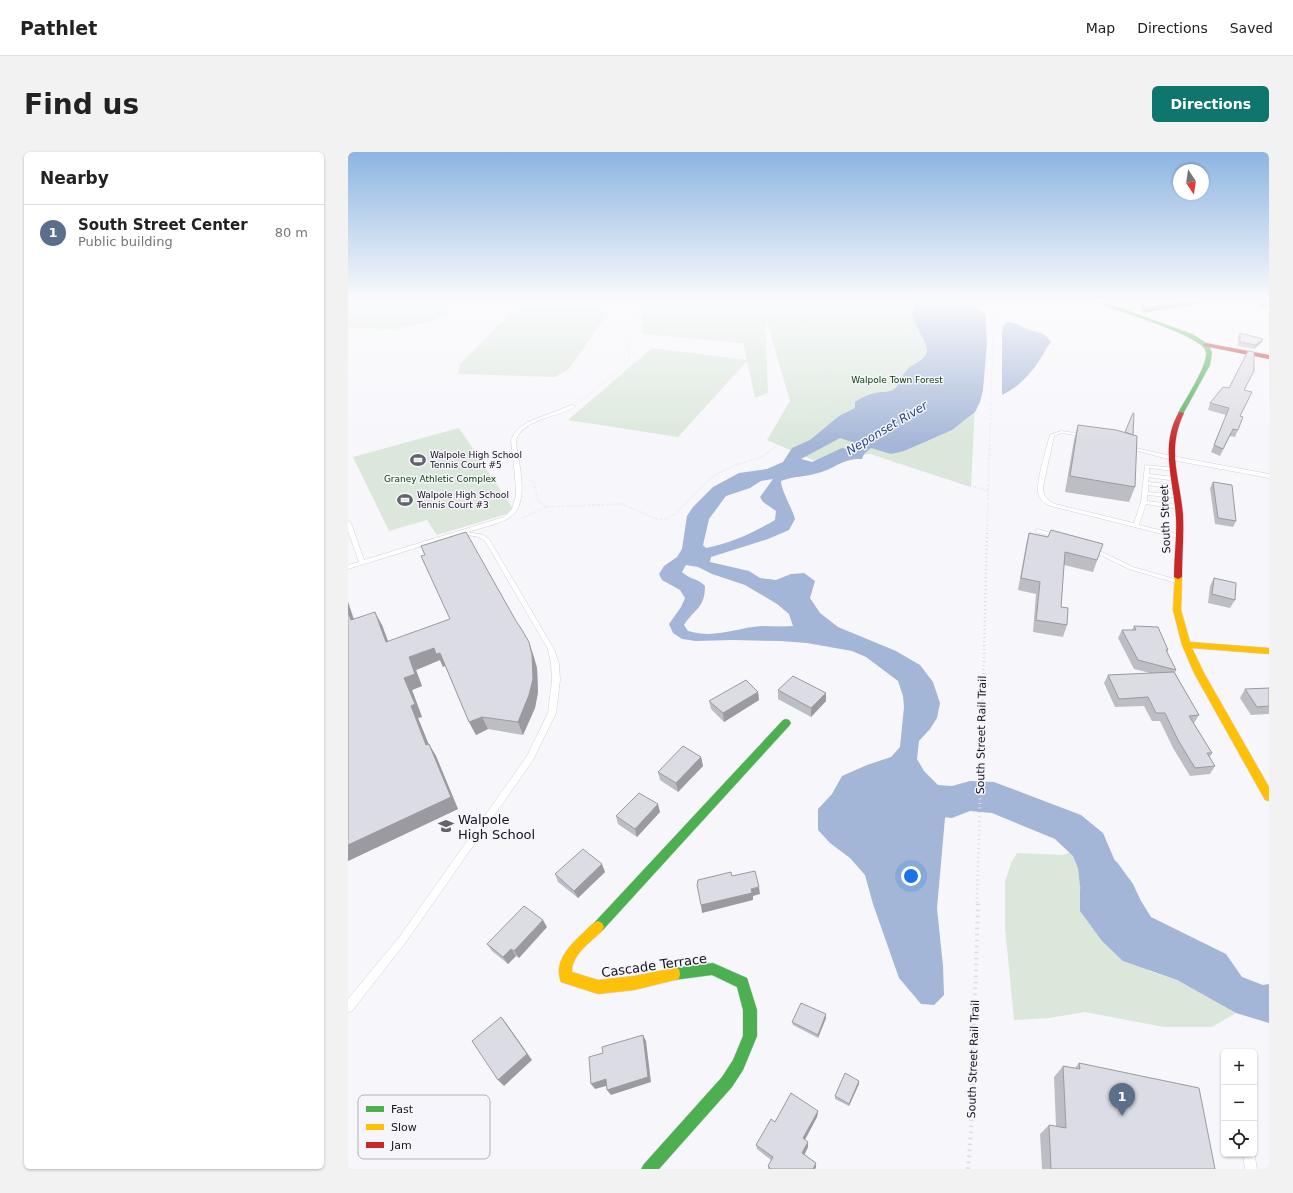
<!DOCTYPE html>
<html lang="en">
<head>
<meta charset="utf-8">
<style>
	:root { --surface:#fff; --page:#f2f2f2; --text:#222; --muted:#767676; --line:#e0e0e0; --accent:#0f766e }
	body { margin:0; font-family:"DejaVu Sans",sans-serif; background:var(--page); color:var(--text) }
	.controls { position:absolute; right:12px; bottom:12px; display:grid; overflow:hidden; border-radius:6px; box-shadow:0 1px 3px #0004 }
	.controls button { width:36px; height:36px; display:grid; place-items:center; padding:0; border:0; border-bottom:1px solid var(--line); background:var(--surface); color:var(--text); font:20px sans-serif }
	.compass { position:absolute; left:825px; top:12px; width:36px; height:36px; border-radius:50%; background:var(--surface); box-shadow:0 1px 3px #0004; rotate:167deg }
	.you { position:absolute; left:563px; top:724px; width:14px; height:14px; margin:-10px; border:3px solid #fff; border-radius:50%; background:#1a73e8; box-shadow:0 0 0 6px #1a73e833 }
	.badge { display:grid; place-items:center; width:26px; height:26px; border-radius:50%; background:var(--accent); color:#fff; font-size:13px; font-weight:700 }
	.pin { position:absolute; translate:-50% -33px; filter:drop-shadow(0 1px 2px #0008) }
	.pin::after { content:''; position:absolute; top:21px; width:14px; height:12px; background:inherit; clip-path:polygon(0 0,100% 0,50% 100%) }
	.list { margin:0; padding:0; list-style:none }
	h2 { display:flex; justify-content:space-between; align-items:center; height:52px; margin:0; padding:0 16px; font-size:17px }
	h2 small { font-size:13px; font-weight:400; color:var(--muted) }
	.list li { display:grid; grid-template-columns:26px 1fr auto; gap:12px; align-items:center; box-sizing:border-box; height:56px; padding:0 16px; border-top:1px solid var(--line) }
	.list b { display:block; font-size:15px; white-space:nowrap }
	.list p { margin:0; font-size:13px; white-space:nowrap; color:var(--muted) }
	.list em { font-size:13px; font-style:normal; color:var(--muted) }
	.icon { flex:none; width:22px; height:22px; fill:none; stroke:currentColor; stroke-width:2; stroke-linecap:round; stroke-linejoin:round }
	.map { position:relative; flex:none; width:921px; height:1017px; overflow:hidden; border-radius:6px }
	header { display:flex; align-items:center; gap:24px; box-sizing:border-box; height:56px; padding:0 20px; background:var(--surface); border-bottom:1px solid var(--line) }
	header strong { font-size:19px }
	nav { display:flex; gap:22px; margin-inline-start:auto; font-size:14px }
	.intro { display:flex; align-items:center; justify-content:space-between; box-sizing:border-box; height:96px; padding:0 24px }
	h1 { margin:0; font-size:28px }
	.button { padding:10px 18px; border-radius:6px; background:var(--accent); color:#fff; font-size:14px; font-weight:700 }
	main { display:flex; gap:24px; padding:0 24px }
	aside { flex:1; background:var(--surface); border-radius:6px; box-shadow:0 1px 3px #0004 }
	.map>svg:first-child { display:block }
	.green { fill:#dae7da }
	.water { fill:#a4b6d7; fill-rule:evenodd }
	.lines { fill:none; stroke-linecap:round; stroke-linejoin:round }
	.river { fill:#a4b6d7; fill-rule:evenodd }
	.lane-casing { stroke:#d1d0d8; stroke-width:1 }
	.fast-casing { stroke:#d1d0d8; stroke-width:1 }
	.slow-casing { stroke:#d1d0d8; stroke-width:1 }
	.jam-casing { stroke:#d1d0d8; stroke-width:1 }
	.path-far4 { stroke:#dedee0; stroke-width:1.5; stroke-dasharray:0.5 1.5; stroke-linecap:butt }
	.path-far3 { stroke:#dedee0; stroke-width:2; stroke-dasharray:0.5 2; stroke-linecap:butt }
	.path-far2 { stroke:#dedee0; stroke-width:2.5; stroke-dasharray:1 3; stroke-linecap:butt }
	.path-far1 { stroke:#dedee0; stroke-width:3; stroke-dasharray:1 3.5; stroke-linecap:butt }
	.path { stroke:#dedee0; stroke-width:4; stroke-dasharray:1.5 4.5; stroke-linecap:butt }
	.lane { fill:#fefefe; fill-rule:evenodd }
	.fast { fill:#4caf50; fill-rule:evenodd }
	.slow { fill:#ffc107; fill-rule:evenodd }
	.jam { fill:#c62828; fill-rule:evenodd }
	.wall { fill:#bdbdc4 }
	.shaded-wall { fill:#9a9aa0 }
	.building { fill:#dcdce4; stroke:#9a9aa0 }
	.labels { text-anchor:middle; stroke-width:3; stroke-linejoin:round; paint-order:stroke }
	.far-park-label { font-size:9px; fill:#0d4206; stroke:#f6f5fc }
	.far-poi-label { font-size:9px; fill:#15131d; stroke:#f6f5fc; text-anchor:start }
	.street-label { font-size:11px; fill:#15131d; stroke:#f6f5fc }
	.water-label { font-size:12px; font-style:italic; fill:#294a83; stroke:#f6f5fc }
	.near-poi-label { font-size:13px; fill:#15131d; stroke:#f6f5fc; text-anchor:start }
	.near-street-label { font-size:13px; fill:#15131d; stroke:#f6f5fc }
	.key { fill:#f6f5fc; stroke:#b2b1b9; stroke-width:1 }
	.key-label { font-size:11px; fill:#15131d }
</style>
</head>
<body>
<header>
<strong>Pathlet</strong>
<nav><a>Map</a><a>Directions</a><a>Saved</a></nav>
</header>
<div class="intro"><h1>Find us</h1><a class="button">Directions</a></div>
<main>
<aside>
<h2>Nearby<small></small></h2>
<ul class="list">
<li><span class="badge" style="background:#5c6f8a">1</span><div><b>South Street Center</b><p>Public building</p></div><em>80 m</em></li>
</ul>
</aside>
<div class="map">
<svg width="921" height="1017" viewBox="0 0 921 1017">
	<rect width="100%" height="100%" fill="#f7f6fb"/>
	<path class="green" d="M0,149h100l3,10 -21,11 -35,7 -47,-1z
		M291,149h341l-9,186 -100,-33 -58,6 -46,-20 23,-39 -25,-85 3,77 -13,5 -8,-37 -69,76 -110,-17 84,-72 95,12 -4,-17 -101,-9 1,-26z
		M177,155l79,2 2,7 -37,53 -14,8 -97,-3 2,-10 49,-50z
		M111,276l54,81 -3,4 -73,22 -10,-15 -38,11 -36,-74z
		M741,693l-5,19 65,107 28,9 59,33 -24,14h-48l-79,-15 -36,6 -35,2 -9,-93v-45l6,-19 6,-10 46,2z"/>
	<path class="water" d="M566,149h53l18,13 2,29 -4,47 -3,12 -5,10 -23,18 -48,21 -13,3 -20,-6 -7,6 -2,5c-20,-1 -27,10 -44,14 -12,4 -25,3 -37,8 0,9 11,27 14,38l-6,11 -21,9 -57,18 -1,5 39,9 11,7 16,2 15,-6 13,-1 11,8 -5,17 10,15 18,14 58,24 24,14 13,17 7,21 -3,15 -7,11 -11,12 -2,18 7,12 15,15 9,4 18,-1 4,2v13l-3,1 -12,1 -10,12 -8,90 6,58 1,29 -10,10 -13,-1 -22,-26 -26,-74 -8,-29 -15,-17 -20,-15 -12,-13v-21l14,-15 10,-18 25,-11 24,-8 9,-10 4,-40 -1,-11 -5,-15 -32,-24 -14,-6 -45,-8 -27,-2 -48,-1 -36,1 -14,-2 -9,-6 -4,-9 12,-17 4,-9 -5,-8 -18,-10 -3,-6 5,-8 13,-9 5,-8 5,-33 6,-9 20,-20 26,-14 28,-4 16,-7 9,-14 18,-8 29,-24 16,-8v-6c7,-5 16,-9 26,-10 2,0 6,0 9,-1 10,-2 10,-15 17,-21 6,-7 21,-10 20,-21 -1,-8 -12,-23 -15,-34l2,-7zM492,286l15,5 -8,6 -5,-1 -30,14 -11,-3zM425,327l-13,18 3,5 13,9 -1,9c-22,13 -44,23 -69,28l-3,-3 6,-26 17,-23 24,-8 11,-7zM338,413l12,2 14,7 33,11 32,19 12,10 4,12c-11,1 -21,0 -31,0 -28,2 -46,13 -74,5l-4,-6c11,-17 21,-17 21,-39 -6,-7 -16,-7 -23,-14z
		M659,170c7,0 10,2 16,5 11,6 21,3 28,15 -5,6 -7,12 -12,19 -9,14 -22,27 -37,34v-63l1,-6z
		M741,693l28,17 16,22 8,17 10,16 75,37 16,23 21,8 6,-1v39l-33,-10 -59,-33 -54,-19 -21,-20 -22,-30v-21z"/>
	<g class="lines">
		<path class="river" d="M622,629l24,1 87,33 22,18 15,35 2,18 -6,13 -14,6 -14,-6 -6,-13 -2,-18 -5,-12 -18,-17 -63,-26 -22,-2 -18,7 -17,-2 -19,-8 -5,-11 5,-11 13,-4 9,3 14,1z"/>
		<defs>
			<path id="lane" d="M224,253l4,1c-16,11 -44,11 -57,28 -5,6 -2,14 -1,21 3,19 10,51 -9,63 -8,5 -31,11 -41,14l15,3 6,4 65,110 5,15 1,16 -4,33 -23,47 -127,182 -54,69 -4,1v-13l52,-63 127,-180 21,-43 4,-33 -1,-16 -3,-15 -63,-108 -6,-4 -18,-3 -113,35v-4l11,-3 -11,-31v-10l3,2 13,37 140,-43 8,-8 4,-14 -1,-19 -4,-36 3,-6 6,-7 8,-5z
				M713,279l22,3 2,1 -2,1 -22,-3 -7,3 -11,51c0,9 4,13 12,17l79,19 7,-21 4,-37 31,3v2l-2,1 -25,-3v6l26,3 3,2 -3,2 -26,-4 -1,5 28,3 3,2 -3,2 -28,-4v7l29,3 3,2 -1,1 -32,-3v6l31,4 3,2 -3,2 -32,-5 -7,21 41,10v2l-2,1 -127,-32c-5,-2 -9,-4 -12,-10 -5,-9 8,-49 11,-61z
				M778,294l46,10 97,18v4l-97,-18 -46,-12z
				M690,377l22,7 1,1 -3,2 -22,-7v-2z
				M744,395l41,20 45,13 1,1 -3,2 -47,-14 -39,-19 -1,-1z
				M906,1000l3,17h-12l-2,-15h11z"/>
			<path id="fast" d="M745,149h8l91,33 16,10 4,8 -2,13 -27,49 -5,-1c7,-13 30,-48 28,-61 -2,-17 -95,-42 -113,-51z
				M438,567l3,1 2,3 -2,3 -187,205 -4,2 -4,-2 -2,-4 2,-4 189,-203z
				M365,811l34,15 10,32v26l-14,34 -11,17 -73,82h-18l3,-5 78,-87 11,-17 10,-24v-26l-6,-23 -25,-12 -38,5 -5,-1 -1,-5 1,-5 5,-1z"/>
			<path id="slow" d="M827,423h3l4,2 -1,33 9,32 79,6v6l-77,-6 12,25 65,114v14l-4,-1 -71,-127 -12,-28 -9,-35z
				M250,769l4,2 2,4 -2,4c-11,11 -31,24 -30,41l26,8 36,-4 40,-8 5,1 1,5 -1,5 -45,11 -36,4 -37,-12c-8,-20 9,-37 22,-49 5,-5 9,-10 15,-12z"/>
			<path id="jam" d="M858,191l63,12v4l-65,-13 -1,-1z
				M831,260l5,1c-18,38 -4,64 -1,102 1,21 -1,42 -1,62l-4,2 -4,-2c0,-20 3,-39 2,-59 -2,-36 -17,-72 3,-106z"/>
		</defs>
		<use href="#lane" class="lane-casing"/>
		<use href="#fast" class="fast-casing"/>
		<use href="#slow" class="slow-casing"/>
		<use href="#jam" class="jam-casing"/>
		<path class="path-far4" d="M157,152l3,-3
			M477,170l7,9 3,9 -7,35 9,27
			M282,187l58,-6h76l81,-16 55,-16
			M233,249l41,-33 8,-11 -2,-12 4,-12 2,-24 -8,-8
			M490,250c17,-9 36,-17 49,-30 5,-5 9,-12 13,-18 3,-5 9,-12 8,-19 -3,-14 -26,-28 -38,-34
			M643,250l3,-101"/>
		<path class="path-far3" d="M527,304l113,35
			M182,328l4,2 4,18 8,7
			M174,366l24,-11 76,-3 35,15h9l9,-5 38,-38 23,-11 23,-7 9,-5 21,-19 24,-18 27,-15
			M639,379l4,-130"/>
		<path class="path-far2" d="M635,542l4,-164"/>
		<path class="path-far1" d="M629,751l6,-210"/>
		<path class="path" d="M620,1017l3,-38 7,-229"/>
		<use href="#lane" class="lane"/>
		<use href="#fast" class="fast"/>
		<use href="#slow" class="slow"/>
		<use href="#jam" class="jam"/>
	</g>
	<path class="wall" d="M794,150h70l-69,11 -1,-1 -2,-6z
		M913,150h8v7l-10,-1z
		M892,181l23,6 -1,3 -8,7 -16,-3v-9z
		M903,225l-7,13 5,9 -9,17 -2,14 -3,7 -5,-1 -10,20 -9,-4 15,-37 -18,-5 2,-7 19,-15z
		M730,273l55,10 2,52 -6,15 -64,-10 9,-52z
		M865,330l23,39 -3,6 -18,-3 -5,-36z
		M681,381l19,4 55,7 -10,28 -29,-7 -3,42 6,18 -4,12 -30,-5 3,-38 -18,-4 8,-45z
		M866,426l21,22 -5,8 -22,-5 2,-17z
		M0,450l6,17 28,6 6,16 145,13 4,14 1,24 -3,16 -12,27 -35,-6 -12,6 -7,-13 -24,-56 -2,1 -3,-7 -24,10 6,16 -10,4 10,27 -4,1 10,26 8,12 22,53 -110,52z
		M786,474l34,24 -1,2 9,18 -1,3 24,42 -5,8 18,30 -2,4 5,9 -5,8 -20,2 -17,-28 -13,-27h-8l-8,-15 -29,1 -11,-24 4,-8 42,-2 -16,-4 -16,-31 4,-8h10z
		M921,536v26l-18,1 -11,-17 5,-9z
		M430,538l48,3v8l-15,16 -33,-18z
		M410,540l1,8 -35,22 -13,-13 -2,-8z
		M353,605l2,9 -25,26 -18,-12 -2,-8z
		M312,660l-23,25 -19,-13 -2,-8z
		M257,720l-27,26 -20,-16 -3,-8z
		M199,775l-28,31 -3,-2 -8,8 -16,-13 -5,-7z
		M478,862v4l-8,20 -25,-13 -1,-3z
		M731,911l136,106h-173l-2,-35 9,-9 7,1 -2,-49 9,-11 12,2z
		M511,929v3l-10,22 -14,-7v-3z
		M470,959l-1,6 -12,23 3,2v5l-4,7 12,9v4l-1,2h-47v-3l3,-6 -14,-11 -1,-4 19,-23z"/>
	<path class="shaded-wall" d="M838,150h26l-69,11 2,-5z
		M915,187l-1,3 -8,7 2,-4z
		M0,450l10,31 -7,-13 -3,-8z
		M27,460l7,13 11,30 -7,-13z
		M181,490l4,12 4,14 1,24 -3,16 -12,27 -5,-13z
		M86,496l6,5 6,12 -3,2 -3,-7 -24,10 6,16 -10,4 10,27 -4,1 16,39 -8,-12 -15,-39 -7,-28 5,-21z
		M410,540l1,8 -35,22 -1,-9z
		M478,541v8l-15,16v-9z
		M134,565l6,12 -12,6 -7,-13z
		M81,592l7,12 22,53 -110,52v-16z
		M353,605l2,9 -25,26 -2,-9z
		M310,652l2,8 -23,25 -2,-8z
		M254,712l3,8 -27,26 -4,-7z
		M411,735l1,7 -7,2v4l-51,13 -1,-8z
		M195,768l4,7 -28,31 -5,-7z
		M163,797l5,7 -8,8 -5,-7z
		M478,862v4l-8,20v-3z
		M153,865l5,6 26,37 -28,26 -6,-6z
		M295,883l3,6 5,41 -40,13 -4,-5z
		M258,927l4,6 -15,4 -4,-5z
		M511,929v3l-10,22v-2z
		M470,959l-1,6 -14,26v-5z
		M460,990v5l-5,11 -1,-5z
		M468,1011v4l-1,2h-2z"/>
	<path class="building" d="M794,150h44l-41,6 -2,-1z
		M913,150h8v2l-8,-1z
		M892,181l23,6 -7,6 -16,-3z
		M900,199l6,1v19l-10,19 8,2 -12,24 3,1 -5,13 -5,-1 -10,20 -9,-4 15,-37 -19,-5 13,-16 6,1z
		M785,261h1l-1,22 -8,-3z
		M730,273l38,5 21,6 -2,51 -65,-11z
		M865,330l19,3 4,36 -18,-3z
		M703,378l52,14 -6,16 -32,-8 -4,55 7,1 -1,17 -31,-5 4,-38 -19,-4 8,-45 19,4z
		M118,380l50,89 6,9 7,12 3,13 1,24 -4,16 -11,27 -36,-5 -13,5 -29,-69 -4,1 -2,-6 -25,9 6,17 -11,4 11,26 -4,2 15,39 3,-1 22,53 -103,48v-233l3,8 24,-8 11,30 64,-23 -29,-63 4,-1 -4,-9z
		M866,426l22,5 -1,17 -23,-6z
		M786,474l24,1 10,23h-2l10,20 -38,-10 -16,-30h14z
		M826,520l25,43 -10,1 23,37h-5l8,13 -20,2 -17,-28 -13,-27h-9l-8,-16 -29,2 -11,-24z
		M445,524l33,17 -15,15 -33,-18z
		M398,528l12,12 -35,21 -14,-12z
		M921,536v18l-12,1 -12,-18z
		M335,594l18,11 -25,26 -18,-11z
		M291,641l19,11 -23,25 -19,-13z
		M235,697l19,15 -28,27 -19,-17z
		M407,719l4,16 -8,2 1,4 -51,12 -4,-20 1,-5 33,-8 1,4z
		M176,754l19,14 -29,31 -3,-2 -8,8 -16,-13z
		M453,851l25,11 -8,21 -26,-13z
		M153,865l26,37 -29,26 -26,-39z
		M295,883l5,42 -41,13 -1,-11 -15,5 -2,-27 14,-4 -1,-6z
		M731,911l120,25 16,81h-164l-2,-44 17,3 -3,-62 17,3z
		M497,921l14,8 -10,23 -14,-8z
		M443,941l27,18 -15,27 5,4 -6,11 14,10 -3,6h-42l-3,-3 5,-9 -17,-12 15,-26 4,3z"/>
	<linearGradient id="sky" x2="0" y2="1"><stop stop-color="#8db5e1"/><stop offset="0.51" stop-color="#fbfbfd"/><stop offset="1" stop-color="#fbfbfd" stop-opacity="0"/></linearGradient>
	<rect width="921" height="292" fill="url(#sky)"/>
	<defs>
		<symbol id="stadium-bare" viewBox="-9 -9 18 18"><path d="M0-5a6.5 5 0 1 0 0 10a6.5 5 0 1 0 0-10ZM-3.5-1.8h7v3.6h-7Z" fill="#64626b" stroke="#f6f5fc" stroke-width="2.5" paint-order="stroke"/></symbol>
		<symbol id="school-bare" viewBox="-9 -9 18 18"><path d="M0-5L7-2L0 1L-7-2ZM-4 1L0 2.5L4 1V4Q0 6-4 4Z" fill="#64626b" stroke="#f6f5fc" stroke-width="2.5" paint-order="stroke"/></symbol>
	</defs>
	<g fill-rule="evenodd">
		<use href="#stadium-bare" x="59" y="297" width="22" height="22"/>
		<use href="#stadium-bare" x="46" y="337" width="22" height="22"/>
		<use href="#school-bare" x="87" y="663" width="22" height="22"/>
	</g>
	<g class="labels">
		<g class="far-park-label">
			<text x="549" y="231">Walpole Town Forest</text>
			<text x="92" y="330">Graney Athletic Complex</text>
		</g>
		<g class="far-poi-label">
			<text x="82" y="306">Walpole High School<tspan x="82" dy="10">Tennis Court #5</tspan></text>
			<text x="69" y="346">Walpole High School<tspan x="69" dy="10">Tennis Court #3</tspan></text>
		</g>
		<g class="street-label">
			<text transform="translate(817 367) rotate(-92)" y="4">South Street</text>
			<text transform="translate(633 583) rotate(-89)" y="4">South Street Rail Trail</text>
			<text transform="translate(625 907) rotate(-88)" y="4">South Street Rail Trail</text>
		</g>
		<g class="water-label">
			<text transform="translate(539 276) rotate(-31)" y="4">Neponset River</text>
		</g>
		<g class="near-poi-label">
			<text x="110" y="672">Walpole<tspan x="110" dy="15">High School</tspan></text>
		</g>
		<g class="near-street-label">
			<text transform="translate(306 813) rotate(-8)" y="5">Cascade Terrace</text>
		</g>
	</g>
	<rect x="10" y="943" width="132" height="64" rx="6" class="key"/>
	<rect x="18" y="954" width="18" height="6" fill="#4caf50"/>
	<rect x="18" y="972" width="18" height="6" fill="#ffc107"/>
	<rect x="18" y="990" width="18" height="6" fill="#c62828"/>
	<g class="key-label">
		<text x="43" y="961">Fast</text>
		<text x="43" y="979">Slow</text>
		<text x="43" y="997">Jam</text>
	</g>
</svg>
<div class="controls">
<button>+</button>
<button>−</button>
<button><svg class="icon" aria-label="locate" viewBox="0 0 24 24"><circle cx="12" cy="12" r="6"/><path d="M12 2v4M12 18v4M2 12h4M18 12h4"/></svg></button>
</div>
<svg class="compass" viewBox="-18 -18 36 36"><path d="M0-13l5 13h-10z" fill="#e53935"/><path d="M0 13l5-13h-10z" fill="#767676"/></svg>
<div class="you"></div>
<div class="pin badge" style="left:774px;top:964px;background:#5c6f8a">1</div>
</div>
</main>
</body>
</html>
